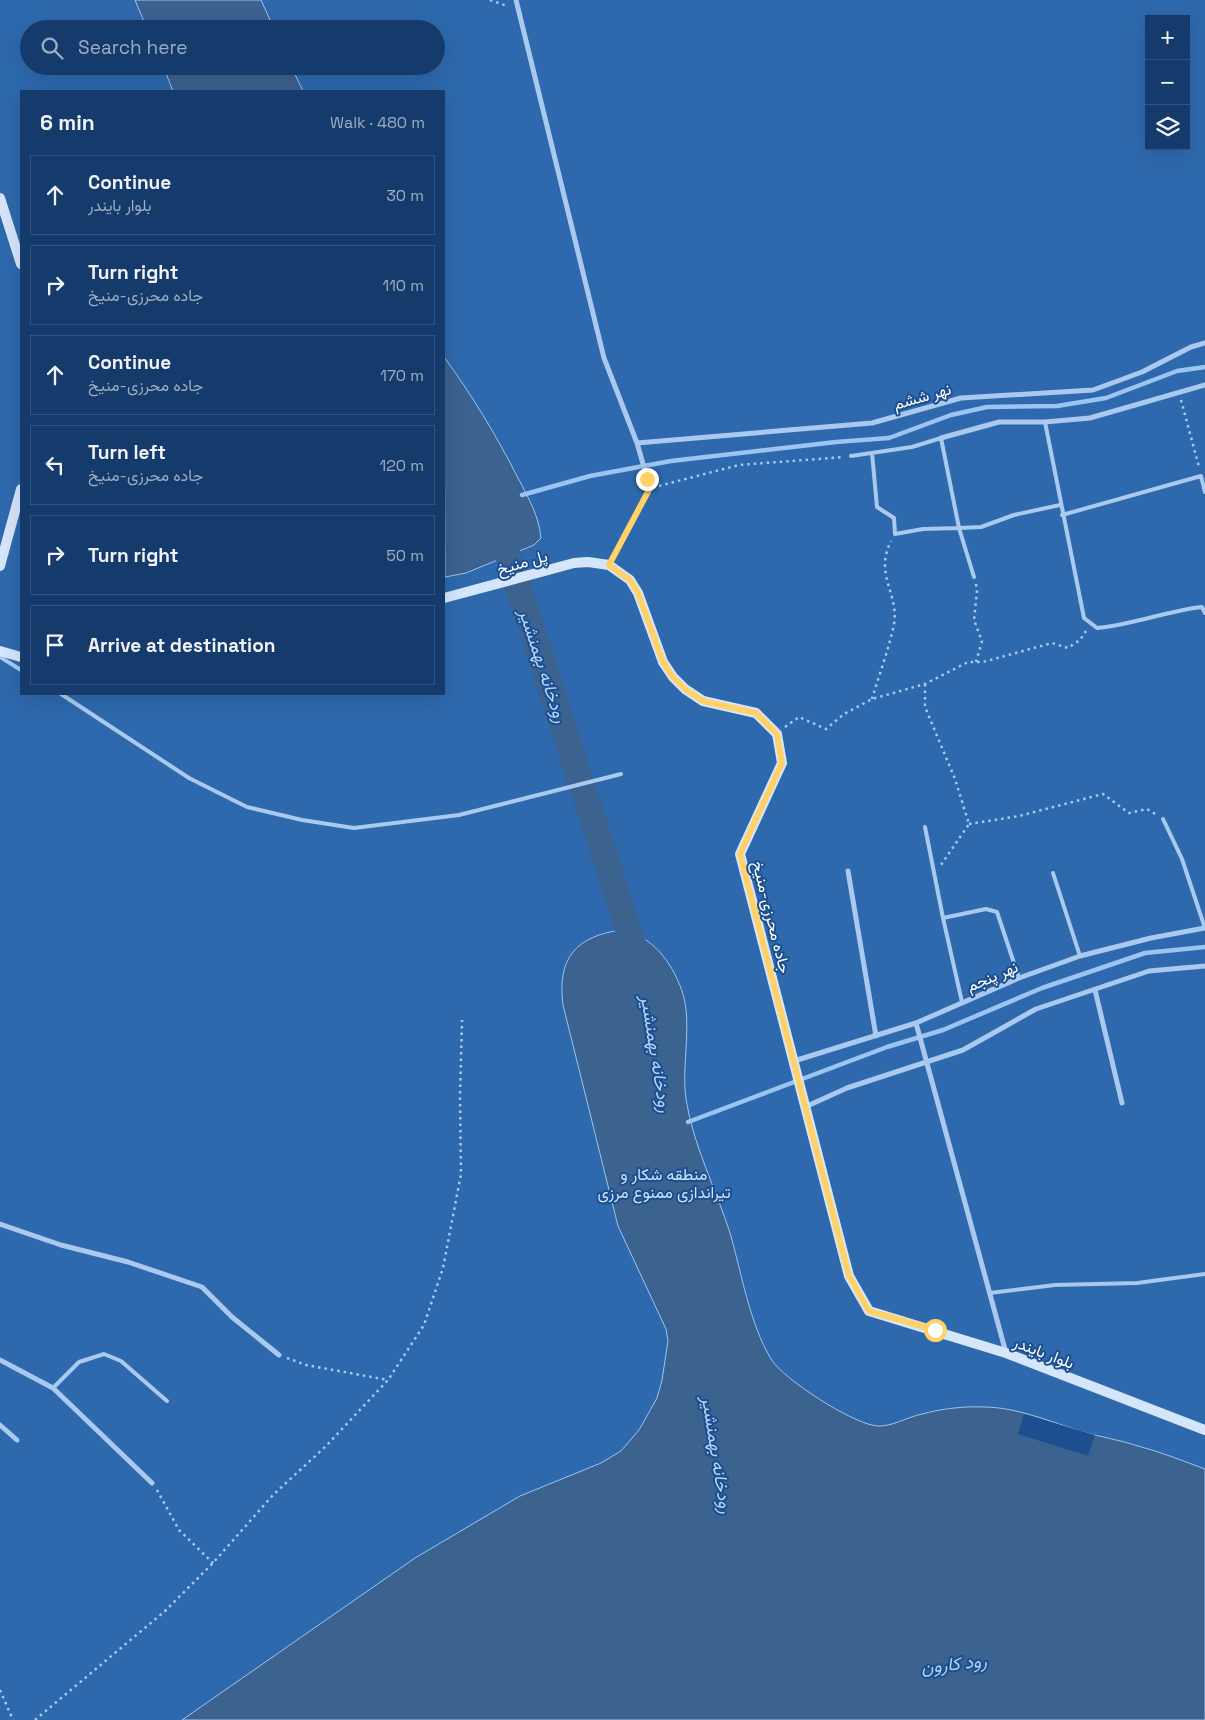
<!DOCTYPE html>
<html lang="en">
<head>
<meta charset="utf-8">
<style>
	:root { --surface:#143b6b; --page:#214673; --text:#f1f3f6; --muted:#9dadc1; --line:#33557e }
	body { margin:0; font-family:"Space Grotesk",Vazirmatn,sans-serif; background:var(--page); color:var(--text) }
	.controls { position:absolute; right:15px; top:15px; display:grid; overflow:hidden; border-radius:0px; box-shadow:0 5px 20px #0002 }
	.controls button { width:45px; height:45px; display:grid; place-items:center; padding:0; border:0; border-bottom:1px solid var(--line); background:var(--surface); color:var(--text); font:25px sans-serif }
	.stop { position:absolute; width:15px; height:15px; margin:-11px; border:4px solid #ffd166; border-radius:50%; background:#fff }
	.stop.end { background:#ffd166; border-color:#fff; box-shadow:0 1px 5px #0008 }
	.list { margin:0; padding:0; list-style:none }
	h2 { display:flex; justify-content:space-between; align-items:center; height:65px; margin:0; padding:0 20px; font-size:21px }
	h2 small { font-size:16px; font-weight:400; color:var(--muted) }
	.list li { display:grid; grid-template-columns:32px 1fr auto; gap:15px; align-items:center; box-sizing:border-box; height:80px; margin:0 10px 10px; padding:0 10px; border:1px solid var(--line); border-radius:0px }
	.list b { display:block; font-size:19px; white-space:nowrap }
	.list p { margin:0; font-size:16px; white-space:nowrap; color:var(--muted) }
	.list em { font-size:16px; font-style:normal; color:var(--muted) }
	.icon { flex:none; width:28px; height:28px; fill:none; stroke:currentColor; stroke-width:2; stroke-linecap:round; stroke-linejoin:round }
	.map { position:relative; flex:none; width:1205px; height:1720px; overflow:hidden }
	.search { position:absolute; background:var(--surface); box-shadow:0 5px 20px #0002; left:20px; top:20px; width:425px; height:55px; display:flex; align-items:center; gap:12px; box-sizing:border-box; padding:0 18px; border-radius:28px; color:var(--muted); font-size:19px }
	.panel { position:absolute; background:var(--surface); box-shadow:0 5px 20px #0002; left:20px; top:90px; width:425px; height:605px; border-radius:0px }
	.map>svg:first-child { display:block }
	.green { fill:#2e69ad; fill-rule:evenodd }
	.water { fill:#3c6290; stroke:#9cc4f0 }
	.pier { fill:#1b4f8f }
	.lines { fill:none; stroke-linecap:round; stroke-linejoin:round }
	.stream { stroke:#9cc4f0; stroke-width:4.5 }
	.river { stroke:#3c6290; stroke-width:26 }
	.path { stroke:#a9c9ee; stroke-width:2.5; stroke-dasharray:2.5 4; stroke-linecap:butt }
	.lane { stroke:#a9c9ee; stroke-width:4 }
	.street { stroke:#a9c9ee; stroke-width:5 }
	.secondary { stroke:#d6e6fa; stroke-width:10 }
	.route { stroke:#ffd166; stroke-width:6 }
	.labels { text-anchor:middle; stroke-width:4; stroke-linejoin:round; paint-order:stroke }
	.street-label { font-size:16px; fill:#fff; stroke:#1b4f8f }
	.park-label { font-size:16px; fill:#cfe3fa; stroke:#1b4f8f }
	.water-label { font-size:18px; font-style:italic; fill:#b5d3f5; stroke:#1b4f8f }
</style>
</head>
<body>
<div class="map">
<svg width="1205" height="1720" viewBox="0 0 1205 1720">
	<rect width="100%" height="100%" fill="#1b4f8f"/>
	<path class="green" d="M0,0h1205v1720h-1205zM1149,19h37v127h-37zM29,29h407v37h-407zM21,91h423v603h-423z"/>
	<path class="water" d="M135,0h126l13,29h-127z
		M163,66h128l12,25h-130z
		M444,357c28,38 52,78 74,121 10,19 21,38 23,60l-7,7 -68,28 -21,4z
		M622,930c30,6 50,32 60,61 11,32 -1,74 4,108 7,46 30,90 44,134 12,41 19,89 41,126 12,20 82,65 106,67 15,1 30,-9 45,-12 19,-5 41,-8 61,-7 34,0 68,15 100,25 18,5 37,8 55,14 23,6 45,15 67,23v251h-1023l233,-162 105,-62 81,-33 20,-12 18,-21 18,-32 5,-18 6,-39 -2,-12 -48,-103 -55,-221c-6,-46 12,-69 59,-75z"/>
	<path class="pier" d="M1024,1414l71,21 -7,21 -70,-22z"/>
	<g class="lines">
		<path class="stream" d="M522,495l68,-19 81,-15 165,-19 53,-4 62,-23 36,-8 70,-1 49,-8 71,-27 28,-4
			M688,1122l199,-75 56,-17 99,-42 103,-35 60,-6"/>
		<path class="river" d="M493,525l13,24 134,417"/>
		<path class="path" d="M490,0l17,6
			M1181,400l18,67
			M659,486l80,-21 104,-8
			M976,584l1,7 -3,29 8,21 -6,21
			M925,684v23l30,72 14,45 -28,41
			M872,699c7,-24 17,-50 22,-75 5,-31 -20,-49 -3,-83
			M785,727l14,-10 27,12 18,-15 28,-15 53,-15 43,-22h15l69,-19 16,5 12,-8 6,-9
			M969,824l50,-8 84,-22 26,19 18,-4 10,6
			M287,1358l19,7 82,15
			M157,1490l22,40 34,33
			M0,1690l13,30
			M35,1720l130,-109 48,-48 60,-68 52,-48 63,-67 36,-55 19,-57 18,-94 -1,-77 2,-77"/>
		<path class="lane" d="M1045,422l39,196 13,10c36,-3 69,-17 105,-21l3,6
			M872,453l5,54 17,11 1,16 28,-5 36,-1 15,49
			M851,456l61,-9 29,-9 18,90 22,-1 33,-12 46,-10
			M1062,515l139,-39 4,16
			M0,657l21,13
			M61,694l128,84 58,29 55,13 52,8 105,-13 162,-41
			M1163,819l19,40 23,69
			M925,827l18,91
			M1053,873l27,83
			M962,1002l-19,-84 43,-9 11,3 22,66
			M990,1293l65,-8 82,-2 68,-9
			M53,1388l26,-26 25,-8 17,7 46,40"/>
		<path class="street" d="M516,0l88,358 33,85 13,45 -41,77
			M941,438l58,-16h46l45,-4 115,-33
			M637,443l235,-20 89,-25 132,-8 49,-18 49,-25 14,-4
			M848,871l28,165
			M1095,990l27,113
			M916,1023l90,330
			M794,1061l122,-38 103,-45 61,-22 71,-18 54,-10
			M805,1107l42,-19 116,-38 73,-41 113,-38 56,-5
			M0,1224l61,21 67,17 74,25 30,30 47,38
			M0,1360l53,28 99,95
			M0,1425l17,15"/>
		<path class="secondary" d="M0,198l21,66
			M0,566l21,-77
			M444,598l130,-35 14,-1 21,3 21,15 8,13 25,69 10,15 12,12 18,12 53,12 21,21 5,29 -42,91 109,422 20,35 137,42 199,77
			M0,651l21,6"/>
	</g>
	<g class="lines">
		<path class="route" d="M647,479l3,9 -41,77 21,15 8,13 25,69 10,15 12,12 18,12 53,12 21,21 5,29 -42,91 109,422 20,35 66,19"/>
	</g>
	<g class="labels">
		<g class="street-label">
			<text transform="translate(922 396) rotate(-16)" y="6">نهر ششم</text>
			<text transform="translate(522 562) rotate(-16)" y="6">پل منیخ</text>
			<text transform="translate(772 917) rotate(76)" y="6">جاده محرزی-منیخ</text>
			<text transform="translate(992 976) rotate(-23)" y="6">نهر پنجم</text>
			<text transform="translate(1044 1352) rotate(21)" y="6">بلوار بایندر</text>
		</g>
		<g class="park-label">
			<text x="664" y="1180">منطقه شکار و<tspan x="664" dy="18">تیراندازی ممنوع مرزی</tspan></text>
		</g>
		<g class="water-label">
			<text transform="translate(543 666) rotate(72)" y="6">رودخانه بهمنشیر</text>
			<text transform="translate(656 1054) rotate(81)" y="6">رودخانه بهمنشیر</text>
			<text transform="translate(717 1455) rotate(81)" y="6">رودخانه بهمنشیر</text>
			<text transform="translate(954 1664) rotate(-6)" y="6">رود کارون</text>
		</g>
	</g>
</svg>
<div class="controls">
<button>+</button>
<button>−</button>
<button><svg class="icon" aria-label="layers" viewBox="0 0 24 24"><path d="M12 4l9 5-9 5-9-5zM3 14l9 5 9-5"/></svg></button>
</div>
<div class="stop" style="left:935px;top:1330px"></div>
<div class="stop end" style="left:647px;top:479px"></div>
<div class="search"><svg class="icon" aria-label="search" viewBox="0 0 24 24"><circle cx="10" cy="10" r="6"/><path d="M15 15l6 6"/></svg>Search here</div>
<section class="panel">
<h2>6 min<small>Walk · 480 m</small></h2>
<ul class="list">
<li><svg class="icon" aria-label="ahead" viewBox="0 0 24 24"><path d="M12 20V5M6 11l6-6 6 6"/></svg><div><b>Continue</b><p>بلوار بایندر</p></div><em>30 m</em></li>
<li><svg class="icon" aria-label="right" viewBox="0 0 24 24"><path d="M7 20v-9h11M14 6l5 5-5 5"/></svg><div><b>Turn right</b><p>جاده محرزی-منیخ</p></div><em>110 m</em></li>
<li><svg class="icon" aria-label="ahead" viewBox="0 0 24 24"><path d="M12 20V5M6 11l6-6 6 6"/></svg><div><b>Continue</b><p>جاده محرزی-منیخ</p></div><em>170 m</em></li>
<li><svg class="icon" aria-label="left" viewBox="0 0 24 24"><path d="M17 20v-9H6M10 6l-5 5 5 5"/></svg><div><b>Turn left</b><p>جاده محرزی-منیخ</p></div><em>120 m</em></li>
<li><svg class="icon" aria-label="right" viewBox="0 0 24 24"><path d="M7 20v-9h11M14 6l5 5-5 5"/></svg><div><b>Turn right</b></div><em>50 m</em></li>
<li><svg class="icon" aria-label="arrive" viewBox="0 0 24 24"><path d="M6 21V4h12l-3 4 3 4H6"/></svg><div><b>Arrive at destination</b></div></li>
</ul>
</section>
</div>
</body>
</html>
